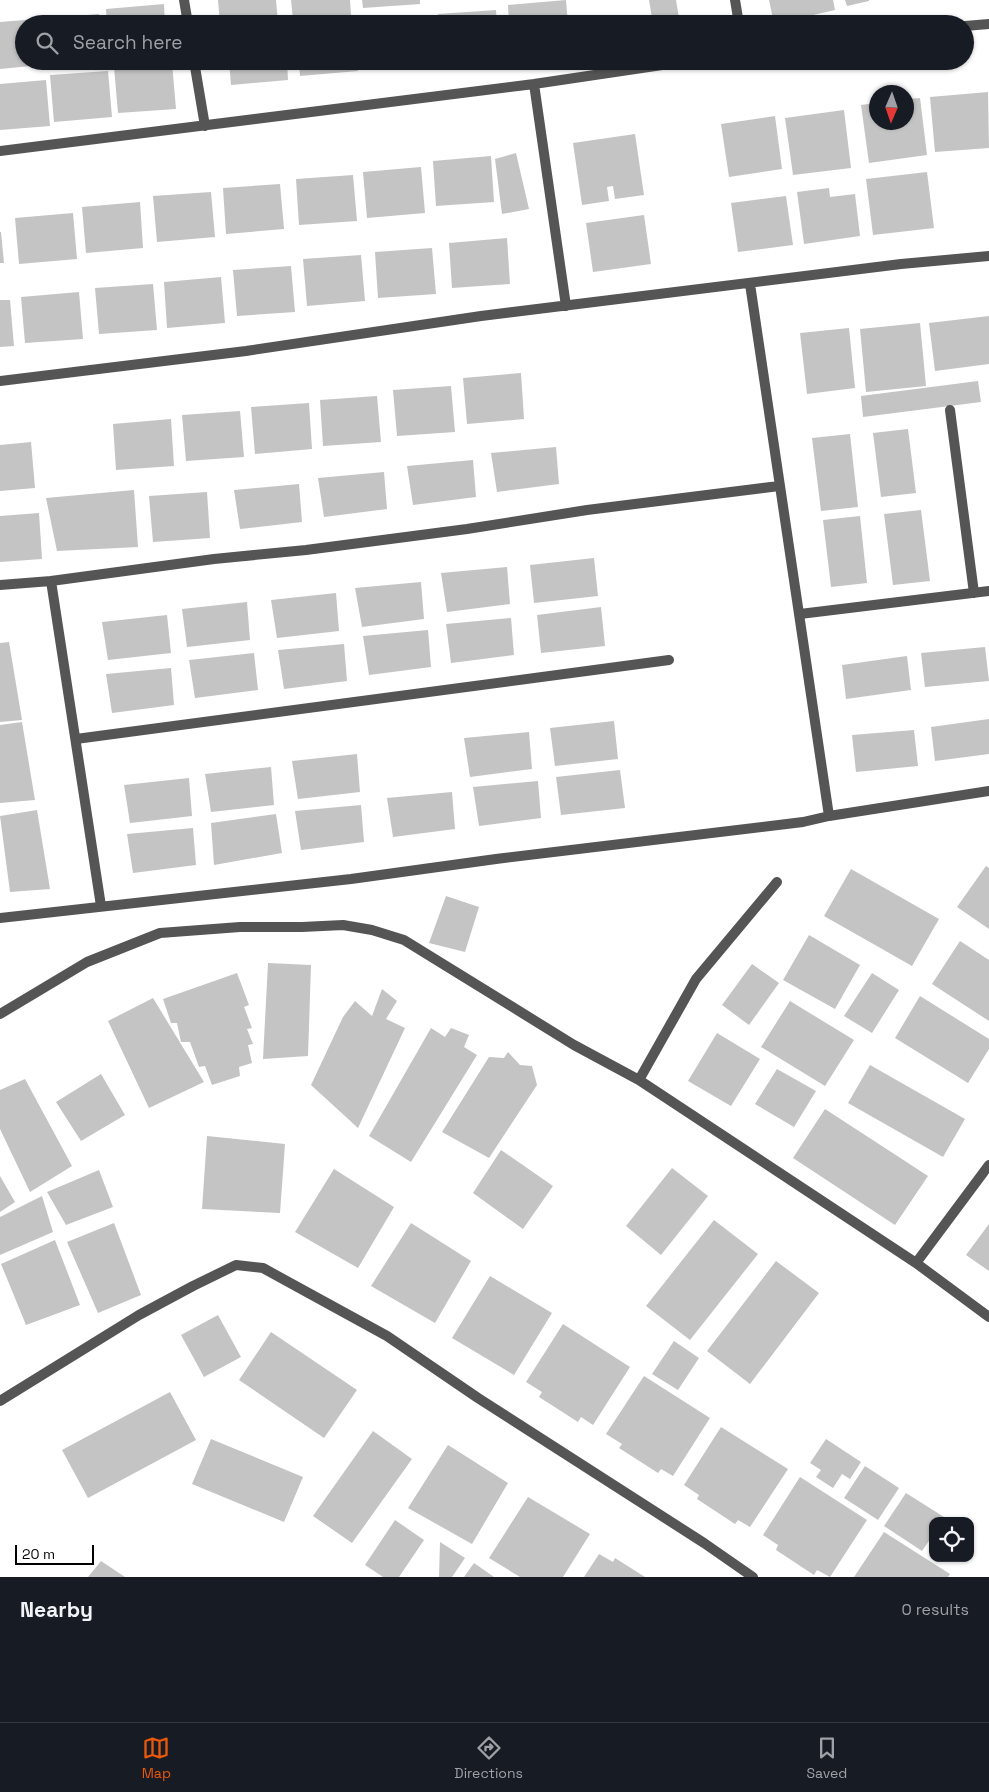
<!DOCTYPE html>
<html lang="en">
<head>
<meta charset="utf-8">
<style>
	:root { --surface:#171b24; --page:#242831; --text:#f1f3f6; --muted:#9ea1a6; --line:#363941; --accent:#ea580c }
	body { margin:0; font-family:"Space Grotesk",sans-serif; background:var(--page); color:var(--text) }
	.controls { position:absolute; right:15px; bottom:15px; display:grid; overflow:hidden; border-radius:10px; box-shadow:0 1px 4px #0004 }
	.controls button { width:45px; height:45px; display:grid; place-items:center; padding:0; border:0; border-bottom:1px solid var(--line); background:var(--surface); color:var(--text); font:25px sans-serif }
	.compass { position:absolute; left:869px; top:85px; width:45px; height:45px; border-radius:50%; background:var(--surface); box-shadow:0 1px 4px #0004; rotate:182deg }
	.scale { position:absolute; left:15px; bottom:12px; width:79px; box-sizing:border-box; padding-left:5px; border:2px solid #000; border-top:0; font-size:14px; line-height:18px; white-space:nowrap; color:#000; -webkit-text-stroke:4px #fff; paint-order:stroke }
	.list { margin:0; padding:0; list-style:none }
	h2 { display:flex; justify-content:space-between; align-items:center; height:65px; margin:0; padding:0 20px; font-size:21px }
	h2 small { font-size:16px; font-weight:400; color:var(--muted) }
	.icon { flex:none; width:28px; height:28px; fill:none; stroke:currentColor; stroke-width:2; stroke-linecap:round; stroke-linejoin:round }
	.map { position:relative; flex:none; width:989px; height:1577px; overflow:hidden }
	.search { position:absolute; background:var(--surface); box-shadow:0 1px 4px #0004; left:15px; right:15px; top:15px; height:55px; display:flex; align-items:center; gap:12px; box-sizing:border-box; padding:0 18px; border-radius:28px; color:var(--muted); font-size:19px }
	.sheet { height:145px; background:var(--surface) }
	nav { display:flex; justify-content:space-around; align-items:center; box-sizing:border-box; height:70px; border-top:1px solid var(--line); background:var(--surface); font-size:14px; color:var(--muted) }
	nav a { display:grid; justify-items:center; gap:2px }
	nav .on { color:var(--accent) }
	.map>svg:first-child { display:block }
	.building { fill:#c4c4c4 }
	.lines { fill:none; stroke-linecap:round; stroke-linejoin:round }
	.minor { stroke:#555; stroke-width:10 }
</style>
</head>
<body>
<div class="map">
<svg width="989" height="1577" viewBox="0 0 989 1577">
	<rect width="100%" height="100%" fill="#fff"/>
	<path class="building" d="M218,0h58l2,22 -58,2z
		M291,0h59l1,15 -58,5z
		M362,0h58v4l-57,4z
		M566,0l2,24h-59l-1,-19z
		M649,0h27l4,24h-27z
		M769,0h64l2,10 -61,14z
		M845,0h24v1l-22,5z
		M164,4l1,20h-58l-1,-15z
		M496,10l1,14h-58l-1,-10z
		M99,14l1,10h-58v-5z
		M37,19l1,5h-14v37h16l1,4 -41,4v-47z
		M424,19v5h-37v-2z
		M45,61h31v2l-31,2z
		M229,61h58l1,19 -57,5z
		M299,61h58l1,10 -58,5z
		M369,61h58l1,4 -58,5z
		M172,63l4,46 -58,4 -4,-46z
		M108,71l4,46 -58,5 -4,-47z
		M46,80l4,46 -50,4v-46z
		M988,92l1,56 -54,4 -5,-55z
		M920,98l7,57 -58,8 -8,-58 15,-2v19h30v-23z
		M844,110l7,58 -58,7 -8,-57z
		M775,116l7,53 -53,8 -8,-53z
		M635,134l9,61 -29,4 -2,-13 -6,1 2,14 -27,4 -9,-62z
		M516,153l13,56 -27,5 -7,-55z
		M491,156l3,46 -58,4 -3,-45z
		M421,167l4,46 -58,5 -4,-46z
		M927,172l7,56 -61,7 -7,-56z
		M353,175l4,46 -58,4 -3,-46z
		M280,184l4,45 -58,5 -3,-46z
		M829,188l1,9 25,-3 5,42 -56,8 -7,-52z
		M211,192l4,45 -58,5 -4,-46z
		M786,196l7,49 -55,7 -7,-49z
		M140,202l3,46 -57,5 -4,-46z
		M73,213l4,46 -58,5 -4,-46z
		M644,215l7,49 -58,8 -7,-49z
		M0,232h1l3,31h-4z
		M507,238l3,46 -58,4 -3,-45z
		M432,248l4,46 -58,4 -3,-46z
		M361,255l4,46 -58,5 -4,-47z
		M291,266l4,46 -58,4 -4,-46z
		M221,277l4,46 -58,5 -3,-46z
		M153,284l4,46 -58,4 -4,-46z
		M79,292l4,47 -58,4 -4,-46z
		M0,300h10l4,46 -14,1z
		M989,316v48l-54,7 -6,-48z
		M920,323l6,63 -60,6 -6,-63z
		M849,328l6,60 -48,6 -7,-61z
		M521,373l3,46 -57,5 -4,-46z
		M978,381l3,21 -118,15 -2,-21z
		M451,386l4,46 -58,4 -4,-46z
		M377,396l4,46 -58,4 -3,-46z
		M309,403l3,46 -57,5 -4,-47z
		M240,411l4,46 -58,4 -4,-46z
		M171,419l3,47 -58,4 -3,-46z
		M908,429l8,64 -35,4 -8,-64z
		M850,434l8,73 -37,4 -9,-73z
		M31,442l4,46 -35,3v-46z
		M556,447l3,37 -62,8 -6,-39z
		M473,460l3,37 -63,8 -6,-39z
		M384,472l3,37 -63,8 -6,-39z
		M299,484l3,38 -62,7 -6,-39z
		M134,490l4,57 -81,4 -11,-53z
		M207,492l3,46 -57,4 -4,-46z
		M921,510l9,71 -37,4 -9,-71z
		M39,513l3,46 -42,3v-46z
		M860,516l7,67 -36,4 -8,-67z
		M594,558l4,38 -64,7 -4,-38z
		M507,567l3,37 -63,8 -6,-39z
		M421,582l3,37 -62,8 -7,-39z
		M336,593l3,38 -62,7 -6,-38z
		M247,602l3,38 -63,7 -5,-38z
		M601,607l4,39 -64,7 -4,-38z
		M167,615l4,38 -63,7 -6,-38z
		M511,618l3,37 -63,8 -5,-39z
		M428,630l3,37 -62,8 -6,-39z
		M9,642l13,78 -22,2v-79z
		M344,644l3,37 -63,8 -6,-39z
		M985,647l4,34 -64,6 -4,-34z
		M254,653l4,37 -63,8 -6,-38z
		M907,656l4,34 -65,9 -4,-34z
		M171,668l3,37 -62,8 -6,-39z
		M989,719v35l-54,7 -4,-34z
		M614,721l4,38 -63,7 -5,-38z
		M22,722l13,78 -35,3v-78z
		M914,730l4,36 -62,6 -4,-37z
		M529,732l3,37 -62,8 -6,-39z
		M357,754l3,38 -62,7 -6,-38z
		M271,767l3,38 -63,7 -6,-38z
		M620,770l5,38 -64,7 -5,-38z
		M189,778l3,38 -62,7 -6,-38z
		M538,781l3,37 -62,8 -6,-39z
		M452,792l3,37 -62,8 -6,-39z
		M361,805l3,37 -63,8 -6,-39z
		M37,810l13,79 -40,3 -10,-76z
		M276,814l6,39 -68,12 -3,-42z
		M193,828l3,37 -63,8 -6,-39z
		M986,866l3,2v61l-32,-22z
		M851,869l88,50 -27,47 -88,-50z
		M446,896l33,11 -14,45 -36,-9z
		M809,935l51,30 -25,44 -52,-29z
		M960,941l29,19v61l-57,-37z
		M268,963l43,2 -3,91 -45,3z
		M752,964l27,19 -30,42 -27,-20z
		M237,973l12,32 -5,2 8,21 -5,1 6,15 -5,1 4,18 -13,4 1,9 -28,9 -7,-19 -6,1 -9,-25h-9l-4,-19h-6l-8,-24z
		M872,973l27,17 -27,43 -28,-17z
		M382,989l15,12 -11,18 19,9 -47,100 -47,-43 32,-68 12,-16 17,15z
		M920,996l69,43v10l-21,34 -73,-45z
		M153,998l51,84 -55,26 -41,-87z
		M790,1001l64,39 -29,46 -64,-39z
		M431,1028l14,9 6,-9 18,7 -5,12 13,8 -66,107 -42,-26z
		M717,1033l43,26 -29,47 -43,-25z
		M508,1052l12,13 12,1 5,19 -48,73 -47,-26 47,-75 15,1z
		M870,1065l95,54 -22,38 -95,-54z
		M777,1069l39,22 -22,36 -39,-23z
		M101,1074l24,41 -44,26 -25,-39z
		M25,1079l47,87 -42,26 -30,-63v-39z
		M825,1109l103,67 -33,49 -102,-67z
		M207,1136l78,8 -5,69 -78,-4z
		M501,1150l52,36 -30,43 -50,-36z
		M672,1168l36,28 -47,59 -35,-29z
		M334,1169l60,38 -36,61 -63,-36z
		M99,1170l14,37 -47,18 -19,-33z
		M0,1176l15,26 -15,10z
		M42,1196l11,36 -53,23v-38z
		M714,1220l44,34 -68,86 -44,-34z
		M114,1223l27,72 -43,18 -31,-71z
		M411,1223l60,38 -36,62 -64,-37z
		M989,1224v47l-23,-16z
		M55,1240l25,65 -54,20 -25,-61z
		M776,1261l43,32 -69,91 -43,-33z
		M490,1276l62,37 -38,62 -62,-37z
		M218,1315l23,42 -37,20 -23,-42z
		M563,1324l67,43 -37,58 -12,-8 -3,5 -39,-25 3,-5 -16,-10z
		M271,1332l86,58 -33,48 -85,-58z
		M674,1341l25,17 -21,32 -26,-16z
		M644,1376l66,42 -37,58 -12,-7 -3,4 -39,-25 3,-4 -16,-10z
		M170,1392l26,48 -108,58 -26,-48z
		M721,1427l67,42 -38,58 -12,-7 -3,4 -38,-25 2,-4 -15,-10z
		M373,1431l39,28 -60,84 -39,-27z
		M211,1439l92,38 -19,45 -92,-38z
		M826,1439l35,23 -11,17 -8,-5 -9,14 -17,-11 5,-7 -11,-7z
		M448,1445l60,38 -36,61 -64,-36z
		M865,1466l34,22 -21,32 -34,-22z
		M800,1477l67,43 -37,57 -13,-7 -3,5 -38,-25 2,-5 -15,-10z
		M906,1493l38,24 -2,4h-9v14l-11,16 -38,-25z
		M528,1497l62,37 -27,43h-43l-31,-19z
		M395,1520l29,20 -25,37h-16l-18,-12z
		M884,1532l66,42 -2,3h-94z
		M440,1542l25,16 -13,19h-13z
		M599,1554l14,8 2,-4 30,19h-61z
		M101,1561l24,16h-37z
		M474,1563l20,14h-30z"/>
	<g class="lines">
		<path class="minor" d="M184,0l4,24
			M735,0l4,24
			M965,26l24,-2
			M194,61l11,65
			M534,84l32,222
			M0,151l534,-67 155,-23
			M750,284l79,532
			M0,381l246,-30 235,-35 420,-52 88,-8
			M950,410l24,183
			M51,581l50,325
			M0,585l51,-4 163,-22 92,-9 161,-21 120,-19 192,-24
			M800,614l189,-23
			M76,739l593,-79
			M0,918l351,-39 145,-20 307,-37 26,-6 160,-25
			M0,1014l87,-52 73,-29 80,-6h62l41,-2 29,5 32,10 170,105 65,35 277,183 73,54
			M639,1080l57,-101 81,-97
			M916,1263l73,-98
			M0,1401l139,-86 54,-29 43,-21 27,3 124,68 91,62 226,145 49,34"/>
	</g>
</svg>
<div class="controls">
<button><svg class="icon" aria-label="locate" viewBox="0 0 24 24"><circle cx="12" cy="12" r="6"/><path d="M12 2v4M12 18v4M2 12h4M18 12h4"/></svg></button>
</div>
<svg class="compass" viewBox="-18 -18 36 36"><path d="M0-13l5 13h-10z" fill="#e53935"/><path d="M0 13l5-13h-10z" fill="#9ea1a6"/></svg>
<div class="scale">20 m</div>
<div class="search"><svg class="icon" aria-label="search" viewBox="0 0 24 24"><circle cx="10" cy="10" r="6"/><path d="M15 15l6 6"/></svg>Search here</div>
</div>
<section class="sheet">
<h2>Nearby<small>0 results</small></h2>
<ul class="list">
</ul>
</section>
<nav>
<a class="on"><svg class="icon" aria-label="map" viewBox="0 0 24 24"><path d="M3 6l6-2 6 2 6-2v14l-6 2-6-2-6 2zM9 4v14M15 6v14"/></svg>Map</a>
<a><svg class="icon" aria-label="directions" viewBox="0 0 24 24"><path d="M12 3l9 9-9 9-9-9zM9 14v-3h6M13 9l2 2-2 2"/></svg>Directions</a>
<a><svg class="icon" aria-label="saved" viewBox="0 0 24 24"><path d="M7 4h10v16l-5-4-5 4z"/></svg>Saved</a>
</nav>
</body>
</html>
